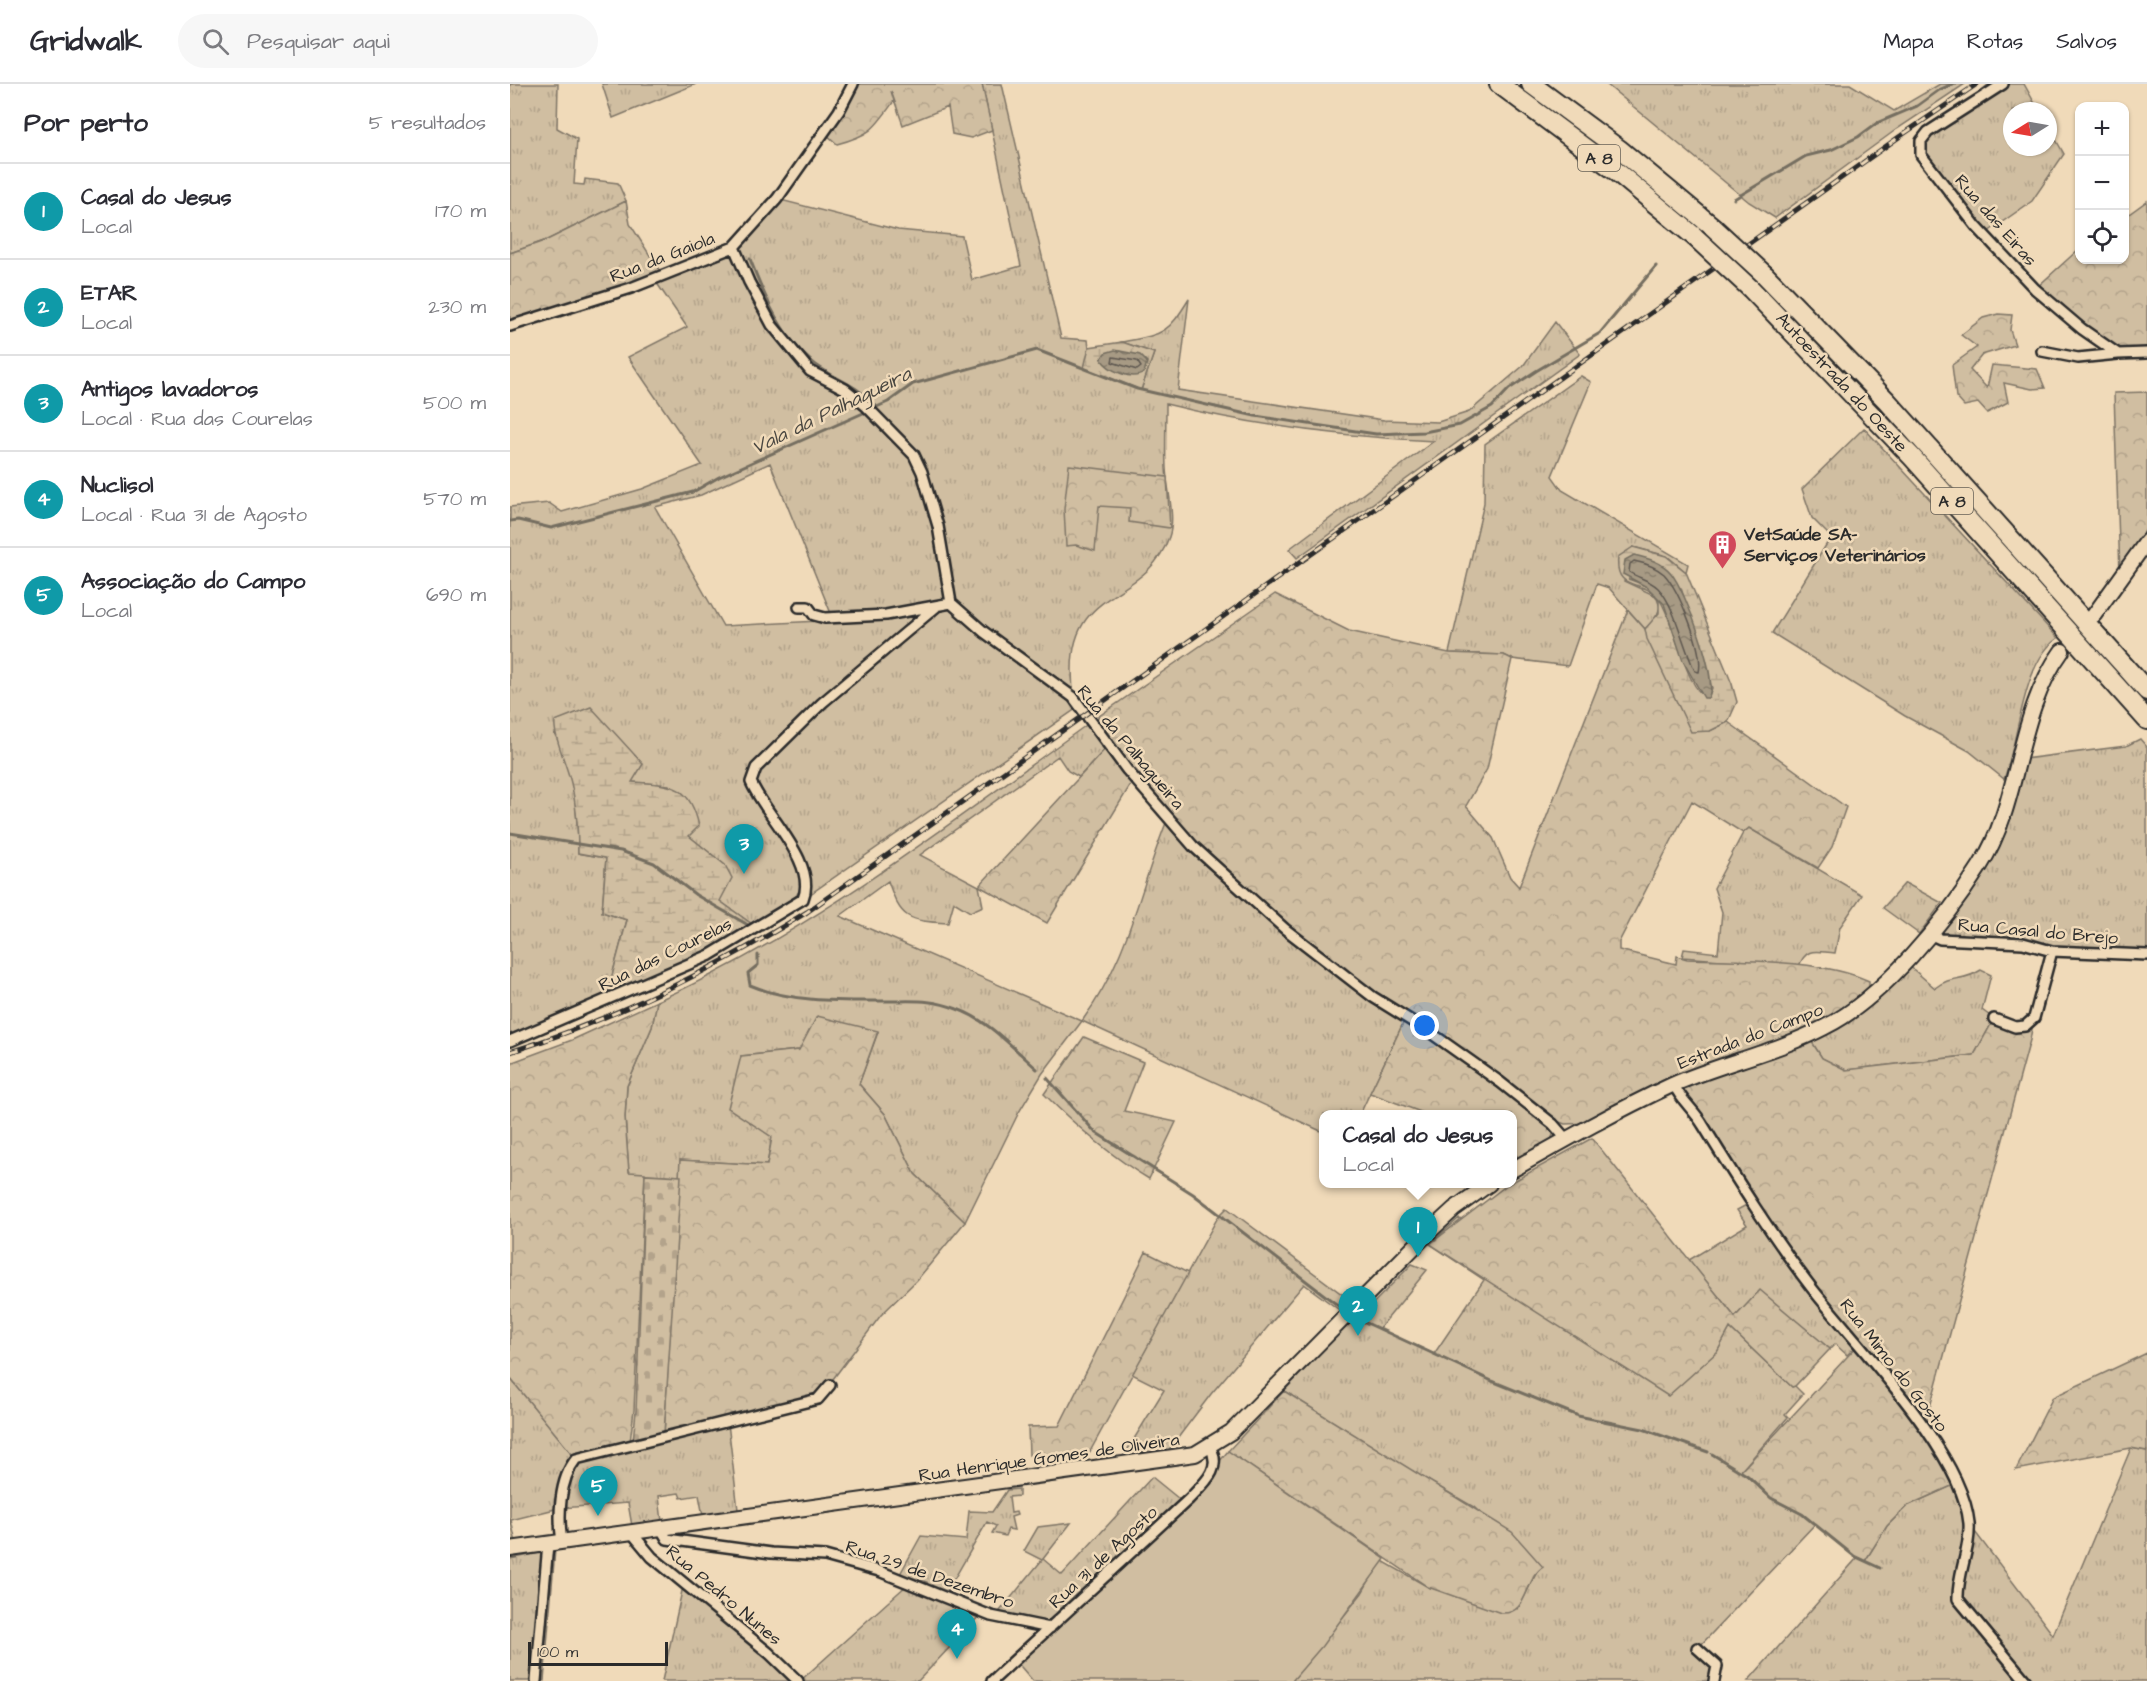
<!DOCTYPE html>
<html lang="pt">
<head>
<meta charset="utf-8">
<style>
	:root { --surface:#fff; --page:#f7f7f7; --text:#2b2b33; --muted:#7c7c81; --line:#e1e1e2; --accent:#d93025 }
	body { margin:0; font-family:"Architects Daughter",sans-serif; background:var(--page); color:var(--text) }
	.controls { position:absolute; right:18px; top:18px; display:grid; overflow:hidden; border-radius:12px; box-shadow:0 2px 4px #0004 }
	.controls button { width:54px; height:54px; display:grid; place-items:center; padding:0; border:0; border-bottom:2px solid var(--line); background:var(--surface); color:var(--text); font:30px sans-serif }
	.compass { position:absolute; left:1493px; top:18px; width:54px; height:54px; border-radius:50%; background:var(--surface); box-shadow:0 2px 4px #0004; rotate:259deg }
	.scale { position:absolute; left:18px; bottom:15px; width:140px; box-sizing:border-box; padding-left:6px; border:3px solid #2b2b2b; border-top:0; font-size:16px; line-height:21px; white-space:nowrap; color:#2b2b2b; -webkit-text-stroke:4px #f0dab9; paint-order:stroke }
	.you { position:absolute; left:915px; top:942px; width:21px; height:21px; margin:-15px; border:4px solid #fff; border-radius:50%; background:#1a73e8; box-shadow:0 0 0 9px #1a73e833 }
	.badge { display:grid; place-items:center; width:39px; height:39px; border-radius:50%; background:var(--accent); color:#fff; font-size:20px; font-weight:700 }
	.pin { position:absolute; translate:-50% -50px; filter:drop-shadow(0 2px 3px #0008) }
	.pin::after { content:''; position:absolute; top:32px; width:21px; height:18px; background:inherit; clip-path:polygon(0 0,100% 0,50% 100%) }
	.popup { position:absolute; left:809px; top:1026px; width:198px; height:78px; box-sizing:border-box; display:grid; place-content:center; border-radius:12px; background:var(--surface); filter:drop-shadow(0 2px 4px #0005); font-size:20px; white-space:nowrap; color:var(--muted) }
	.popup b { font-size:22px; color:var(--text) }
	.popup::after { content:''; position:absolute; left:50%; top:100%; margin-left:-12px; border:12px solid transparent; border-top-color:var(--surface) }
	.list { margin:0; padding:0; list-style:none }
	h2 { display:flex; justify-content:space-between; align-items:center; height:78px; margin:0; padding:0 24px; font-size:26px }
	h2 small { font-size:20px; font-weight:400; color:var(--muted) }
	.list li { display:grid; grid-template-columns:39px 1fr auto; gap:18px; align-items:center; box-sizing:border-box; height:96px; padding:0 24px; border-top:2px solid var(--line) }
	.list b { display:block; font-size:22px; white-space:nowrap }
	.list p { margin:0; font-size:20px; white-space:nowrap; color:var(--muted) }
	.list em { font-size:20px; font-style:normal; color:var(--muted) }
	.icon { flex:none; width:33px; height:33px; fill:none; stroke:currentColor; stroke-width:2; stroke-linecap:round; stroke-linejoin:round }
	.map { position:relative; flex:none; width:1637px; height:1597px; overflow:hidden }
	header { display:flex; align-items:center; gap:36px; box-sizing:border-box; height:84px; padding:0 30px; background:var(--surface); border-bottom:2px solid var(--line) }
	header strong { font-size:28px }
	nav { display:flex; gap:33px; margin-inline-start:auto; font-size:21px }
	.search { width:420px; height:54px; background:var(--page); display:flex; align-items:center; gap:15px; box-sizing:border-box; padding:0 21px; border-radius:33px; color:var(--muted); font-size:22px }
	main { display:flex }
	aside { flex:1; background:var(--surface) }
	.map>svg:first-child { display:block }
	.grass { fill:url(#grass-tufts); stroke:#7e7466; stroke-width:1.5 }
	.forest { fill:url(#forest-crowns); stroke:#7e7466; stroke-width:1.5 }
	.wetland { fill:url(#wetland-marsh); stroke:#7e7466; stroke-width:1.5; fill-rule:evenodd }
	.cemetery { fill:url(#cemetery-stones); stroke:#7e7466; stroke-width:1.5 }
	.garden { fill:#d0bea1; stroke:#7e7466; stroke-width:1.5 }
	.water { fill:url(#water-ripples); stroke:#756e60; stroke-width:1.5 }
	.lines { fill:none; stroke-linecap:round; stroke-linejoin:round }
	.shore { stroke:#5d574f; stroke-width:1.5 }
	.stream { stroke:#756e60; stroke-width:3 }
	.street-casing { stroke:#2b2b2b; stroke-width:14 }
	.secondary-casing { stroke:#2b2b2b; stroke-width:18 }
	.highway-casing { stroke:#2b2b2b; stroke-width:22 }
	.street { stroke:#f0dab9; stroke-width:9 }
	.secondary { stroke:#f0dab9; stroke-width:14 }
	.highway { stroke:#f0dab9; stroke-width:18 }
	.rail-casing { stroke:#2b2b2b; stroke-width:5 }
	.rail { stroke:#f0dab9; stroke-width:3; stroke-dasharray:9; stroke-linecap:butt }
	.highway-bridge-casing { stroke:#2b2b2b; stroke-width:22; stroke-linecap:butt }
	.highway-bridge { stroke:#f0dab9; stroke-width:18 }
	.labels { text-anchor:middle; stroke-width:5; stroke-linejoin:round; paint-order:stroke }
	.shield { fill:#f0dab9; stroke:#666056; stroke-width:1.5 }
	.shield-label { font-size:16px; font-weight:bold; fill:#2b2b2b }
	.street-label { font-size:18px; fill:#2b2b2b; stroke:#f0dab9 }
	.poi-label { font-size:18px; font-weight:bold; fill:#2b2b2b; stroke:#f0dab9; text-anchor:start }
	.water-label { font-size:20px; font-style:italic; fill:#4a4741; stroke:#f0dab9 }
</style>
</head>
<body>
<header>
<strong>Gridwalk</strong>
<div class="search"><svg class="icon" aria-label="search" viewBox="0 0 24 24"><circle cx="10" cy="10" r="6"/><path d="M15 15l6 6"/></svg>Pesquisar aqui</div>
<nav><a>Mapa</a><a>Rotas</a><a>Salvos</a></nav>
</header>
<main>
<aside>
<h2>Por perto<small>5 resultados</small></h2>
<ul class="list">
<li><span class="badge" style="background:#0f9aa8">1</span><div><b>Casal do Jesus</b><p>Local</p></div><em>170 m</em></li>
<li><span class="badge" style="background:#0f9aa8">2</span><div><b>ETAR</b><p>Local</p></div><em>230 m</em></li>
<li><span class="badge" style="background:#0f9aa8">3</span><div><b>Antigos lavadoros</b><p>Local · Rua das Courelas</p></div><em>500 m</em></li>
<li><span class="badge" style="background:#0f9aa8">4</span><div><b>Nuclisol</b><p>Local · Rua 31 de Agosto</p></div><em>570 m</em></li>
<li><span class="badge" style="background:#0f9aa8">5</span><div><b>Associação do Campo</b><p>Local</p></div><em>690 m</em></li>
</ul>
</aside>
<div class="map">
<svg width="1637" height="1597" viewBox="0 0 1637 1597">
	<defs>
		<pattern id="grass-tufts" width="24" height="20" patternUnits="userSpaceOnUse" patternTransform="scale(1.5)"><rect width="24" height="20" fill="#d0bea1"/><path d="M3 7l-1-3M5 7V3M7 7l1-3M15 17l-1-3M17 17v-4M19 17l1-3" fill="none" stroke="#b3a38b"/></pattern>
		<pattern id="forest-crowns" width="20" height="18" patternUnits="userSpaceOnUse" patternTransform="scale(1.5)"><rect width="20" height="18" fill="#d0bea1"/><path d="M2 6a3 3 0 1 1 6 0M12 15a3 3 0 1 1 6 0" fill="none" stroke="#b3a38b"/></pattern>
		<pattern id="wetland-marsh" width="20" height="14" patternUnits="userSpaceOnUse" patternTransform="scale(1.5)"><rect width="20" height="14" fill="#d0bea1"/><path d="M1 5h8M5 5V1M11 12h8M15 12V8" fill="none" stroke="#b3a38b"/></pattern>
		<pattern id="cemetery-stones" width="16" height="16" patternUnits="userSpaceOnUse" patternTransform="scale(1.5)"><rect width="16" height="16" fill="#d0bea1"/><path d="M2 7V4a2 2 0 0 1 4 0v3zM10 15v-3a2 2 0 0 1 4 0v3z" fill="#b3a38b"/></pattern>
		<pattern id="water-ripples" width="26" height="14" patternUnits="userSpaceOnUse" patternTransform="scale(1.5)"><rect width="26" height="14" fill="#a79a84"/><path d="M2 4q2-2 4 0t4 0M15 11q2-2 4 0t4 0" fill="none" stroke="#887e6c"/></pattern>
	</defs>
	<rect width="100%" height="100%" fill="#f0dab9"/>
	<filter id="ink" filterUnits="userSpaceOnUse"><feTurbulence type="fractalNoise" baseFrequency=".0167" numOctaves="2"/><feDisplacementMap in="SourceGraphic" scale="12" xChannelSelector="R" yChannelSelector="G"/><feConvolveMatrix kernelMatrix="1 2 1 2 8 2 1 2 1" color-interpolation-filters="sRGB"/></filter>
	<g filter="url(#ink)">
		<path class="grass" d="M0,0h48l-1,44 20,11 -3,45 10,1 1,-6 33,4 8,18 -79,39 -37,13z
			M92,0h94l-83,34z
			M472,0h20l59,254 27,2 1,7 -4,21 56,22 13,-37 -32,-11c41,-8 45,-7 67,-43l-11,91 206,30 54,2 31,-10 54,-46 32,-44 25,32 -283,204 -8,-9 145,-108c-91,-4 -180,-15 -268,-37 0,21 -1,43 0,64 1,22 10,49 3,69 -23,66 -98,48 -97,134 1,14 -1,24 8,35l-277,193 4,-22 -56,-95 5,-14 179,-160 -103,8 -62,-153 -69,32 -46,12 68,119 156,-8 44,-6c-40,35 -163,128 -178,171l56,88c6,31 -25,40 -48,54l-33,-24 5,-36 -36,-29 -20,-51 -37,-3 -78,-49c20,36 24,79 24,120l28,5 -4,54 25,8 -22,82 -95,39v-534l39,-4 13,9 80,-23 60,-24 -74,-108 59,-30 -33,-48 79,-31 44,-49 121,31 64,6 10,44 49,-14z
			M1096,0h244l44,27 46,-27h25l-68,45 -122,89 -26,-16z
			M1479,0h35l15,27h-27v36h36v-21l16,28 -32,47 -47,33 -64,-79v-14z
			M1071,292l10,6 -39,94 10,14 126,74 -2,8 -19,-16 -34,-9 -9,34 32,15 4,11 -4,11 -11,11 -36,-41 -12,-4 -29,82 -56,-7 -8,-4 -55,-2 35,-150 1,-59z
			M1354,344l194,210c-36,24 -39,102 -54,141l-35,-28 -64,-35 -133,-83 59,-96 -19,-19 -10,-29z
			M582,637l16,25 -29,31 -11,-6 -10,-15 -138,99 59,31 4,20 -13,6 -16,-10 -6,21c-41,-2 -47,-4 -60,-42l-48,35 242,105c49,-67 56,-130 86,-203l238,199 -46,97h-36l-1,18 -241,-111 -40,53 -23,38 -54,110 -50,-48 -30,-60 -26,-30 19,-52 -79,18 -58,6 31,81 -5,28 -87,-5 1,16 -52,-3 -4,-56 2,-31 25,-59 5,-26c157,-70 295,-180 435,-280z
			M1630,655l7,8v208l-207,-21 -2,-2 53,-73 33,-100 102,-13z
			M1239,744l113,67 -22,32 -5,26c-19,-1 -28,-7 -36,13l-117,-9 2,-8 34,4 4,-41 -8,-24 29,-55z
			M1395,799l37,20 -23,31 -36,-26z
			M1397,880l28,24c18,-14 26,-5 46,-18l10,5 -9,35 12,9 -20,36 -128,15 -24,-12 -12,-19z
			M1242,1118l106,143 -11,10 -12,-11 -5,5 -70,-58 -25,26 -46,-57 58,-35 -10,-15z
			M717,1124l124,93 -9,11 -38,-28 -93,110 -46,61 -44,5 43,-70 -32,-16 86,-157z
			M949,1134l3,4 255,130 13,-24 62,59 3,-1 8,8 -18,20 3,3 -47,54 30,27 31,16 13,10 -117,124 15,12 1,21h-422l70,-88 19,-33 47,27 90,22 20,-39 -64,-63 -68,-39 -122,-77 70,-73 4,1 54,-55 15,6 -48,59 55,25 50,-74 -54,-36z
			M0,1294l66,81 152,-36 10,87 -35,6 -4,-21 -18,3 -2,-5 -20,3 3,26 -30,4 -4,-23 -67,5 -1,-3 -5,4 -44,11 5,23 -6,1z
			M1621,1364l16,3v230h-399l110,-124 7,4 22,-35 20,-20 49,-22 13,40 84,111z
			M642,1393l32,26 -134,125 -55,-11 47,-57 -18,-9 14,-24 33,-4 -28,36 19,16z
			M509,1405v7l-10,1 2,16 5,-1 1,3 -6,2 3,13 -6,-1 -3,7 -13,-3 4,-7 -9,-4 -41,71 -18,-8 -1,-3 -27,-8 21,-38 45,4 3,-29 23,1 15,-22z
			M45,1466l-11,131h-34v-122z
			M174,1498l114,99h-136z
			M398,1500l74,29 -64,68h-118z"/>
		<path class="forest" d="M343,0h129l10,46 -21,8 -19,-4 -4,-27 -45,18 -12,-34 3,10c-20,28 -23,34 -57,43l-13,-12z
			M116,117l4,23 33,52 -153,50v-73l37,-13z
			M1637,117v152l-29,1 -83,-65 44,-40 1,11h44l1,-43z
			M1488,230l14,1 -2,15 5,15 -33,10 -12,15 17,18 5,-23 45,4 8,19 -13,1 -28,-6 4,19 -21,11 -9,-10 -14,3 -8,-9 -4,-32 25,-18 -16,-12 22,-17z
			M1637,308v135l-27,47 -6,-181z
			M559,381l98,12 3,51 -41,-6 1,-14 -31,-2 -4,45 -19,-6 -10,1 -2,-37z
			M765,510l74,37 100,22 55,2 8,4 -25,110 -21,37 27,32 17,39 9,10 109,-277 17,19 22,51 30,51h13l18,-9 118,85 -14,40 -14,21 -69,-40 -6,5 -51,-32 -73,141v8l57,14 1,-8 10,3c53,2 136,0 182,22v7l-13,13 -45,27 -222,95 -24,1 -8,-3 -6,5 3,6 -4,11 -30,16 -7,-7 -1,-38h-86l-56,-21 36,-76 -121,-88 -92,-83 -59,-67 -87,144 -68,-37 129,-140 -16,-25z
			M147,917l-5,26 -25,59 -2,31 4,55 16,1 -11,237 -4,32 -54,17 -66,-81v-315l62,-23z
			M307,932l61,15 -19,53 26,30 30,60 50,48 -48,58 -36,35 -63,84 -154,37 16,-276 87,5 5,-28 -44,-29 13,-52 58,-6z
			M1524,934l-4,22 -106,389 32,55 -49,22 -20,20 -22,35 -11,-5 -52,-42 -31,-16 -30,-27 117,-126 -47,-58 -136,-199 135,-49 12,19 24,12 128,-15 20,-36 21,8z
			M574,953l59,25 -19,49 52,11 -27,57c-40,-24 -73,-53 -105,-85z
			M1082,1054l143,179 25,-27 70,59 -35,37 -3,1 -62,-59 -13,24 -49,44 -238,-152 77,-59z
			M636,1168l42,21 -100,182h-59l-1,-28 31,-1z
			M1637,1269v98l-16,-3 -115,22 37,-73z
			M774,1307l228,141 31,35c-19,12 -14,48 -42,46l-73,-26 -200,-136z"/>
		<path class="wetland" d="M612,258l32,11 -13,37 -57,-22 5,-21z
			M1123,463l33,9 20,16 46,112 5,18 -9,20 -18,9 -19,1 -44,-93 -2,-10 14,-16v-12c-12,-24 -45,-6 -41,-44zM1118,495l53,9 31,100 -4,10c-24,-7 -34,-88 -55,-107 -7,-6 -17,-9 -25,-12z
			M81,623l52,57 -11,18c40,3 57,1 67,44l-10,10 36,29 7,13 -12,23 36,26 -151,75 22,-82 -25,-8 4,-54 -28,-5c0,-24 -1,-46 -7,-70 -4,-17 -18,-48 -16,-62z"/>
		<path class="cemetery" d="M135,1090l36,2 -17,257 -31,8 3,-30z"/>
		<path class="garden" d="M718,1367l157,108 -63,87 -30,35h-259l-18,-21 174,-161z"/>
		<path class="water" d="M605,266l25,5 7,7 -3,11c-12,8 -35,-2 -43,-14l4,-6z
			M1124,471c13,3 28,7 37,18 14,17 49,108 37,125h-4l-21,-37 -19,-57 -17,-17 -24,-13 2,-14z"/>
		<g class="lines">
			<path class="shore" d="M603,273l24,4 4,6 -4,3 -25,-8z
				M1124,477c10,2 22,6 30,13 15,16 40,77 35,98l-4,-1c-12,-24 -20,-66 -37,-83 -8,-8 -20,-10 -29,-16l1,-8z"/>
			<path class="stream" d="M1224,115l72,-43 25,-6 27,-13 19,-14 40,-17 22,-16 14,-6
				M240,175c15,39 32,80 66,106 22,16 42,20 61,42
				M0,437l8,-1 33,8 142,-36 26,-15 169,-75 25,-18 124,-34 100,39 118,27 121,18 48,-2 36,-7 32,-18 17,-18 27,-18 64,-38 56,-67
				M0,749l111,18 33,12 42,32 52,30
				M248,871v10l-10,8 2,12c42,18 94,16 140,16 25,0 42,-2 67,8 31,11 55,38 80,60
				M537,994l48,54 98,62 147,113
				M848,1235l134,62 84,34
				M1068,1332l65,13 65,23
				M1202,1370l36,22 23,22 31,16 52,42 26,12"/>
			<defs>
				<path id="street" d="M1493,0l-75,48 -7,9v14l55,71 59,63 47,40 36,25 29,-1
					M224,163l15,35 23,43 38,46 35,18 21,17 48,49 8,17 16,54 13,77 33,29 89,65 54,73 66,76 92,83 88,68 58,36 69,49 53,42 14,16
					M0,242l121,-38 103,-41 43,-48 62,-88 14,-27
					M1532,267l36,7 40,-4
					M289,523h9l6,8 11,3 61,-3 65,-12
					M1419,850l11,5 83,4 29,8 95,4
					M1484,935l21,8 10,-1 9,-8 18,-67
					M0,957l200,-86 93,-56c15,-36 -38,-84 -52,-117l5,-14 66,-65 114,-96
					M1164,1001c6,14 21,26 29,40 34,55 69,111 108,162 46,59 151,164 158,236 2,26 -12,51 -11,76l68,82
					M151,1445l6,10 104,14 54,3 54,15 112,45 59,12
					M122,1449l20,24 117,96 29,28
					M52,1458c-4,-25 -3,-62 14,-83l242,-60 12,-14
					M1187,1564l20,18 -3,15
					M26,1597l12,-137
					M482,1597l197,-182c15,-16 34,-30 21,-52"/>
				<path id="secondary" d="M1584,531l53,-74
					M1002,1086c53,-30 106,-60 160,-85 50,-22 105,-33 153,-58 57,-28 121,-107 155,-161 42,-66 35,-151 82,-215
					M0,1465l685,-95 36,-22 198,-200 25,-23 35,-25"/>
				<path id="highway" d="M989,0l118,88 78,65
					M1021,0l88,65 94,78
					M1255,191l123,127 259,289
					M1241,205l161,168 235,263"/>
			</defs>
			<use href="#street" class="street-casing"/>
			<use href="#secondary" class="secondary-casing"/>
			<use href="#highway" class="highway-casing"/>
			<use href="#street" class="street"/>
			<use href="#secondary" class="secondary"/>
			<use href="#highway" class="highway"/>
			<defs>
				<path id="rail" d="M0,968c105,-33 203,-82 297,-140l1092,-775 78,-53"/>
			</defs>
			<use href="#rail" class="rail-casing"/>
			<use href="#rail" class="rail"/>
			<defs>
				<path id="highway-bridge" d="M1203,143l52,48
					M1185,153l56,52"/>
			</defs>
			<use href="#highway-bridge" class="highway-bridge-casing"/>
			<use href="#highway-bridge" class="highway-bridge"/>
		</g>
	</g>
	<defs>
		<symbol id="building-pin" viewBox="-11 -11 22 30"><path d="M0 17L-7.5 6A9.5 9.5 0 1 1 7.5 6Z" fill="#d1495b" stroke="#f0dab9"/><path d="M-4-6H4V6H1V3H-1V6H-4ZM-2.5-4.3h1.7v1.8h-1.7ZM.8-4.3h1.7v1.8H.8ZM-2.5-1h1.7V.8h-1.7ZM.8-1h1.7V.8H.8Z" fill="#fff"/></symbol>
	</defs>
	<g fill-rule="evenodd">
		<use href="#building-pin" x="1196" y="444" width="33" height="45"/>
	</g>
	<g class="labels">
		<g class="shield">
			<rect x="1068" y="61" width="42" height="26" rx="4.5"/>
			<rect x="1421" y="404" width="42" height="26" rx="4.5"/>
		</g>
		<g class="shield-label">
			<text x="1089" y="80">A 8</text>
			<text x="1442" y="423">A 8</text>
		</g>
		<g class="street-label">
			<text transform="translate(1486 136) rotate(49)" y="6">Rua das Eiras</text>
			<text transform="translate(152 173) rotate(-21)" y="6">Rua da Gaiola</text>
			<text transform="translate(1332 298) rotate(47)" y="6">Autoestrada do Oeste</text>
			<text transform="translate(621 663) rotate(50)" y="6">Rua da Palhagueira</text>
			<text transform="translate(1528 847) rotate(5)" y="6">Rua Casal do Brejo</text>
			<text transform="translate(155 870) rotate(-26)" y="6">Rua das Courelas</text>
			<text transform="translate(1240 952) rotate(-21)" y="6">Estrada do Campo</text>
			<text transform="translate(1384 1281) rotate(52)" y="6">Rua Mimo do Gosto</text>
			<text transform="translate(539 1373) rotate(-8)" y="6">Rua Henrique Gomes de Oliveira</text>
			<text transform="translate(593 1473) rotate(-43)" y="6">Rua 31 de Agosto</text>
			<text transform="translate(420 1490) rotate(19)" y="6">Rua 29 de Dezembro</text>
			<text transform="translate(214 1511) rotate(40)" y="6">Rua Pedro Nunes</text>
		</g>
		<g class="poi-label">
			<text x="1234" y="456">VetSaúde SA-<tspan x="1234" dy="21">Serviços Veterinários</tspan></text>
		</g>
		<g class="water-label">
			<text transform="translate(321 326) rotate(-26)" y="7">Vala da Palhagueira</text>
		</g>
	</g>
</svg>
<div class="controls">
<button>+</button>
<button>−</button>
<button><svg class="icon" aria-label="locate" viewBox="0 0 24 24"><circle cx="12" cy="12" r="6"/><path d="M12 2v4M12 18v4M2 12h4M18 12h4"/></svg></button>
</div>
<svg class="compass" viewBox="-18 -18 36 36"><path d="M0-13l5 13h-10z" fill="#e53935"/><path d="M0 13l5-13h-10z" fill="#7c7c81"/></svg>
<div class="scale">100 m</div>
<div class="you"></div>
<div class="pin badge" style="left:908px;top:1173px;background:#0f9aa8">1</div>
<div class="popup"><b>Casal do Jesus</b>Local</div>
<div class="pin badge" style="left:848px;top:1252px;background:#0f9aa8">2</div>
<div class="pin badge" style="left:234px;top:790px;background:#0f9aa8">3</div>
<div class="pin badge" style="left:447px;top:1575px;background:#0f9aa8">4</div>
<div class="pin badge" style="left:88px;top:1432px;background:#0f9aa8">5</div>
</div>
</main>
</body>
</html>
